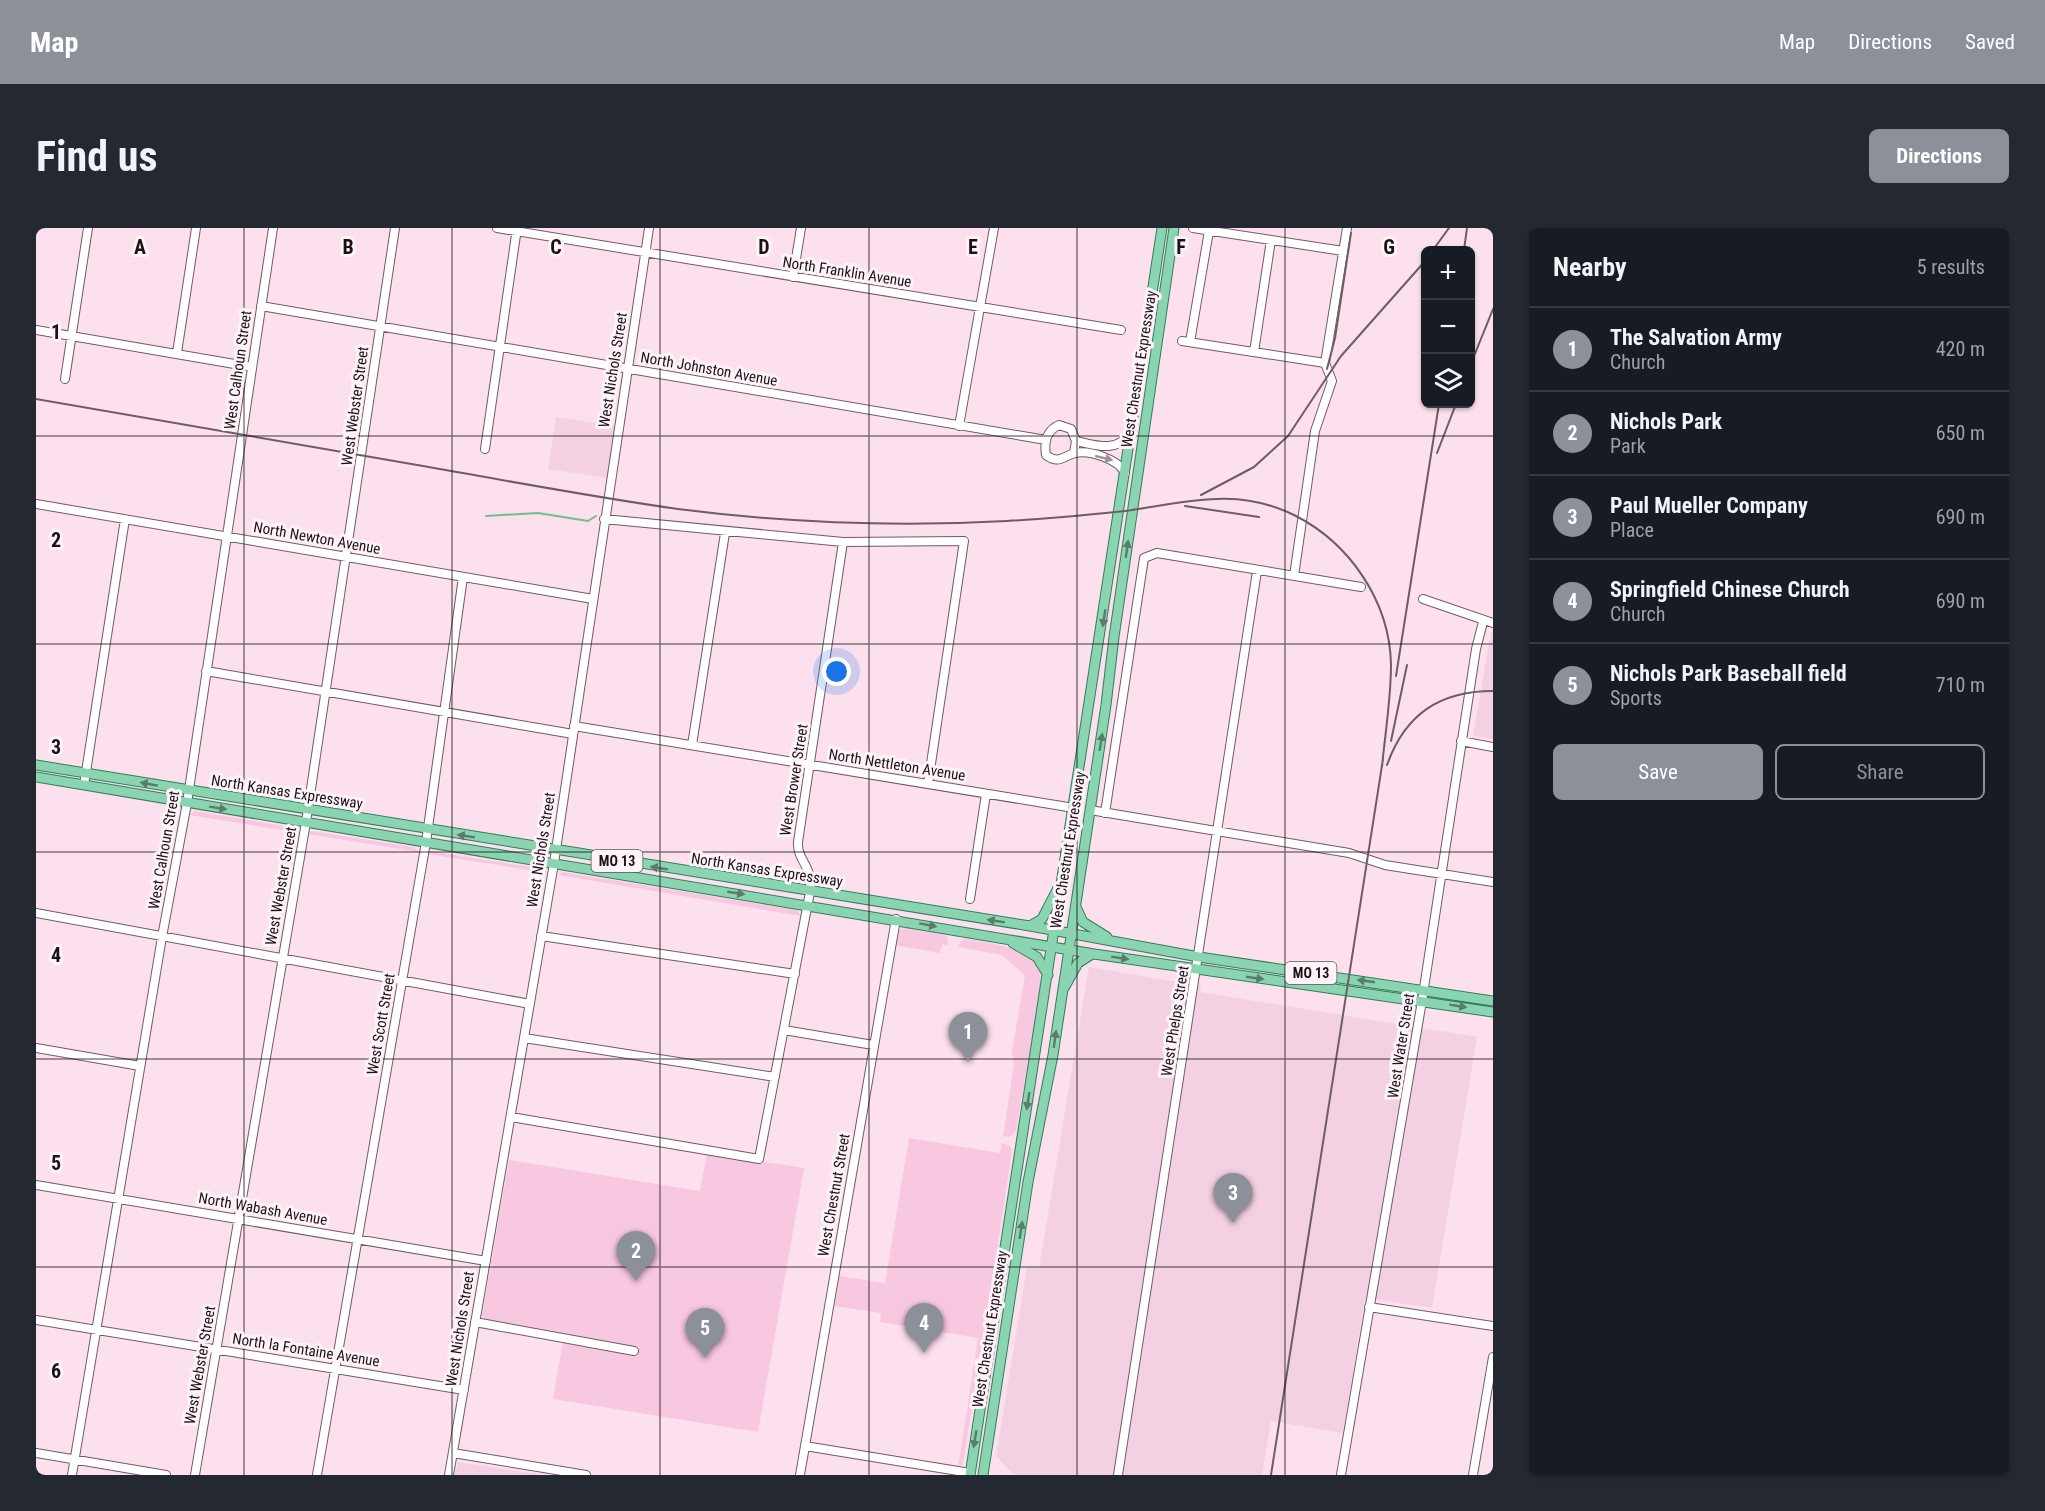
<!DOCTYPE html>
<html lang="en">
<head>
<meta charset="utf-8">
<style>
	:root { --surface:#171b24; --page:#242831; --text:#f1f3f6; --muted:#9ea1a6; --line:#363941; --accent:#8c9099 }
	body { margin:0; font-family:"Roboto Condensed",sans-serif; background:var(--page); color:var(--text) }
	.controls { position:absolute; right:18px; top:18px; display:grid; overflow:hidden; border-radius:9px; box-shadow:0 2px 4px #0004 }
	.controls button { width:54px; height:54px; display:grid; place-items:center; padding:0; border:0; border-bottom:2px solid var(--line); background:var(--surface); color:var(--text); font:30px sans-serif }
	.you { position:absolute; left:801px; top:444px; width:21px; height:21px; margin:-15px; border:4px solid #fff; border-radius:50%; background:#1a73e8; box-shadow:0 0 0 9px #1a73e833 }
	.badge { display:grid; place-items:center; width:39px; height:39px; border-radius:50%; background:var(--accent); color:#fff; font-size:20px; font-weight:700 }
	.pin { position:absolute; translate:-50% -50px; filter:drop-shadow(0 2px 3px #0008) }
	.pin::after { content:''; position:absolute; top:32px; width:21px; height:18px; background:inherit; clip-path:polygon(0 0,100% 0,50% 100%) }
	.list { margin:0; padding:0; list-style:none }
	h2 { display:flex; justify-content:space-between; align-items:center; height:78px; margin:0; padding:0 24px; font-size:26px }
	h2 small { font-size:20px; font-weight:400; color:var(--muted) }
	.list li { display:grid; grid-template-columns:39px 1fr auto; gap:18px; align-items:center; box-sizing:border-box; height:84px; padding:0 24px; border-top:2px solid var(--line) }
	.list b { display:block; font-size:22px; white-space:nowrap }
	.list p { margin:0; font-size:20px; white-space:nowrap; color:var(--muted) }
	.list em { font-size:20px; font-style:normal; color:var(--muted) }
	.actions { display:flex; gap:12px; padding:18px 24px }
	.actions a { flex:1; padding:14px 0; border:2px solid var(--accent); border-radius:9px; text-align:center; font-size:21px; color:var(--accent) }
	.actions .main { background:var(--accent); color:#fff }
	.icon { flex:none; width:33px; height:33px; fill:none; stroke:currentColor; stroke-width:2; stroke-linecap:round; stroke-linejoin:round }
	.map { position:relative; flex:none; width:1457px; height:1247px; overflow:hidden; border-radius:9px }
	header { display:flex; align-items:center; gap:36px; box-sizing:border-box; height:84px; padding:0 30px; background:var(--accent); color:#fff }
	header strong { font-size:28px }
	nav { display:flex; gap:33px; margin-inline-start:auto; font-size:21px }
	.intro { display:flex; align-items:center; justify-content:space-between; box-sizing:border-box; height:144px; padding:0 36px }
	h1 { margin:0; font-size:42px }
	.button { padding:15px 27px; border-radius:9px; background:var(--accent); color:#fff; font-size:21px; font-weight:700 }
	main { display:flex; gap:36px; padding:0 36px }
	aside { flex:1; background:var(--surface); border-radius:9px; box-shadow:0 2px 4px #0004 }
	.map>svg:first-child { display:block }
	.built { fill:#f4d1e2 }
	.green { fill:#f8c7e0 }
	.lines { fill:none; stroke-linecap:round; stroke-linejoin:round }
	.stream { stroke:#72bd93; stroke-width:2 }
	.minor-casing { stroke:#715a65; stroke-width:10 }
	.major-casing { stroke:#317e59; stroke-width:11 }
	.minor { stroke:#fff; stroke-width:8 }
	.major { stroke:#8bd4b1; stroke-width:9 }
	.rail { stroke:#6d5d65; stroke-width:2 }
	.oneway { fill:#989497 }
	.oneway2 { fill:#597d6c }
	.grid { fill:none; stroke:#1b1217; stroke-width:1.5; stroke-opacity:0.55 }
	.labels { text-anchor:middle; stroke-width:6; stroke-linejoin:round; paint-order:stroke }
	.shield { fill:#fef3f8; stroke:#5f565a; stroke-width:1.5 }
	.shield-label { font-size:14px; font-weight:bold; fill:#1b1217 }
	.street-label { font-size:15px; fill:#1b1217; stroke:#fef3f8 }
	.grid-label { font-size:20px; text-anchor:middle; font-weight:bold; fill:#1b1217; stroke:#fef3f8; stroke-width:6; stroke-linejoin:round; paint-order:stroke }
</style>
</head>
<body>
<header>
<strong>Map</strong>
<nav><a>Map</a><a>Directions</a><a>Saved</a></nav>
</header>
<div class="intro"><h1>Find us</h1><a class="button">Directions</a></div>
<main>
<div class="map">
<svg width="1457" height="1247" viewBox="0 0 1457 1247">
	<rect width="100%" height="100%" fill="#fce0ee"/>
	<path class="built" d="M520,189l59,9 -8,52 -59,-9z
		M1455,404h2v107l-20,-3z
		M1053,739l112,19 -1,6 277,45 -45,271 -67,-10 -22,135 -72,-12 -9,54h-242l-7,-1 -17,-18 31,-189 12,1z
		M422,1234l85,13h-88z"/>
	<path class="green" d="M159,583l100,17 5,5 -111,-18z
		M275,603l102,16 6,5 -111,-18z
		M394,623l112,18 5,4 -119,-19z
		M526,644l235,38 4,6 -242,-41z
		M870,700l37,7 4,2 1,8 -6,-1 -2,9 -46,-8 4,-15z
		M930,711c20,4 63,7 73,28 3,7 1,16 1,23l-24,141 -7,6 -6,-1 11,-72 -2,-12 13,-77 -23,-20 -44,-8 4,-7z
		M873,910l91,15 2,-10 8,3 2,5 -31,205 -6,3 3,-21 -98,-16 1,-9 -46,-7 4,-30 46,7z
		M671,925l97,15 -46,264 -205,-33 10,-57 -77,-15 1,-7 -5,-4 27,-156 191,31z
		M938,1137l4,4 -15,95 -5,4z"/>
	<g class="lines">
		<path class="stream" d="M450,288l52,-3 50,8 8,-5"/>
		<defs>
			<path id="minor" d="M461,0l624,102
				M1157,0l150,23
				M757,49l8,-49
				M225,78l785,134
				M0,102l216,37
				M1146,113l143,22
				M1154,114l19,-111
				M1218,124l17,-112
				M141,125l19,-125
				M29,151l23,-151
				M923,198l35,-198
				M1040,213c20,4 39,12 54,-7
				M449,221l32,-221
				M1038,225l2,-12 -5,-12 -12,-4c-13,6 -15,17 -13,30 13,10 17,1 29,-2 15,-3 43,6 50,20
				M0,276l557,95
				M568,291l239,23 121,-1 -36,243
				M1258,348l21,-145 17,-50 -7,-18 22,-135
				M1387,371l70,24
				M170,443l367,63
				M538,498l500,82
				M1425,513l32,6
				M656,517l33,-212
				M48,557l41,-266
				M1054,582l259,43 36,12 108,17
				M1069,585l39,-255 13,-5 204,34
				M934,671l16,-105
				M0,685l494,91
				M505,708l254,38
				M748,802l89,15
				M488,810l251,39
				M0,820l104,18
				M475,889l248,42 51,-267c3,-28 -13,-30 -12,-50l45,-300
				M0,957l450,76
				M1333,1079l124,19
				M0,1092l428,70
				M439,1094l159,29
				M769,1218l165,27
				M0,1225l130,22
				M417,1225l133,22
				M36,1247l90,-538 25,-134 86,-575
				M159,1247l111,-653 89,-594
				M281,1247l109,-633 37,-265
				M413,1247l105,-612 95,-635
				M764,1247l96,-556
				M1082,1247l139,-904
				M1305,1247l81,-474 54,-352 7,-27
				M1437,1247l20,-118"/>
			<path id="major" d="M0,537l994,161 169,31 294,44
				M0,549l1058,177 399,58
				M1040,679l7,15 24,15
				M994,698l12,-7 17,-33
				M977,715l24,14 11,18
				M1028,760l14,-25 14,-9
				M934,1247l192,-1247
				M947,1247l45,-293 25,-127 53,-350 8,-68 60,-409"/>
		</defs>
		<use href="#minor" class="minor-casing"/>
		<use href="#major" class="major-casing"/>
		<use href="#minor" class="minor"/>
		<use href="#major" class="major"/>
		<path class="rail" d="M1397,22l16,-22
			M1428,22l3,-22
			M1434,138l23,-57
			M1291,141l8,-31 16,-105
			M0,171c129,22 258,44 387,67 85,15 170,31 255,43 109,14 220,18 329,12 39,-2 79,-6 118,-10 60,-8 110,-25 169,4 56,28 96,87 97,150 0,34 -6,69 -9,102
			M1401,225l19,-49
			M1165,267l53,-28 34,-31 53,-80 85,-96
			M1149,278l74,11
			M1360,448l43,-272
			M1355,513l16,-76
			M1351,537c18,-51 53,-74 106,-74
			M1235,1247l112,-716"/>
	</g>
	<defs><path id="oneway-solid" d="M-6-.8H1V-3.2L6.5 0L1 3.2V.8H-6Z" transform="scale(1.5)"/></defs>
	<use class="oneway" href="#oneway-solid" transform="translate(1068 230) rotate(13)"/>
	<g class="oneway2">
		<use href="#oneway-solid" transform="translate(1091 321) rotate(-82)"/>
		<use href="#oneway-solid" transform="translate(1068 390) rotate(99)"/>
		<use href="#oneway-solid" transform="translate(1065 514) rotate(-81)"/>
		<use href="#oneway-solid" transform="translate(113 556) rotate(-170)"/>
		<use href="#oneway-solid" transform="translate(182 580) rotate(9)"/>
		<use href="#oneway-solid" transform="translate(430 608) rotate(-171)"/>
		<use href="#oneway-solid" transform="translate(623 640) rotate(-171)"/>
		<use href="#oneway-solid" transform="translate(700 665) rotate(9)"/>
		<use href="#oneway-solid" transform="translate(960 693) rotate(-171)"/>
		<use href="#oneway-solid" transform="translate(892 697) rotate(10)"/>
		<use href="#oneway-solid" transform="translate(1084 730) rotate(9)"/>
		<use href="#oneway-solid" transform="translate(1219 750) rotate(8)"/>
		<use href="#oneway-solid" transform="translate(1330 753) rotate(-172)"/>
		<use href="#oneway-solid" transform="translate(1422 778) rotate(9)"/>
		<use href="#oneway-solid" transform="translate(1019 811) rotate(-82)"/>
		<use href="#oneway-solid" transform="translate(992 873) rotate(99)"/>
		<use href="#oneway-solid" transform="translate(985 1002) rotate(-81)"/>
		<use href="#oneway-solid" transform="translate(939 1211) rotate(99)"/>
	</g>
	<path class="grid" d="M208,0v1247M416,0v1247M624,0v1247M833,0v1247M1041,0v1247M1249,0v1247M0,208h1457M0,416h1457M0,624h1457M0,831h1457M0,1039h1457"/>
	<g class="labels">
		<g class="shield">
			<rect x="555.5" y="622" width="51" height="22" rx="4.5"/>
			<rect x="1249.5" y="734" width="51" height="22" rx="4.5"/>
		</g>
		<g class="shield-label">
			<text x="581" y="638">MO 13</text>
			<text x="1275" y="750">MO 13</text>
		</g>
		<g class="street-label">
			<text transform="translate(811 44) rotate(9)" y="5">North Franklin Avenue</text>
			<text transform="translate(673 141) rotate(10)" y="5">North Johnston Avenue</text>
			<text transform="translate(1103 141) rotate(-81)" y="5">West Chestnut Expressway</text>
			<text transform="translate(202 142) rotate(-82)" y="5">West Calhoun Street</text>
			<text transform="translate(577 142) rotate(-81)" y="5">West Nichols Street</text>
			<text transform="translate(319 178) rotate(-82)" y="5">West Webster Street</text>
			<text transform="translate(281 310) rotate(10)" y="5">North Newton Avenue</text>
			<text transform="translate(861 537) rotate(9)" y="5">North Nettleton Avenue</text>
			<text transform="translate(758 552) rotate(-81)" y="5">West Brower Street</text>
			<text transform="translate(251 564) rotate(9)" y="5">North Kansas Expressway</text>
			<text transform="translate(128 622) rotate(-80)" y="5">West Calhoun Street</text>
			<text transform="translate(505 622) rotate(-81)" y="5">West Nichols Street</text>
			<text transform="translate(1032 622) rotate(-81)" y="5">West Chestnut Expressway</text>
			<text transform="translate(731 642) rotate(9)" y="5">North Kansas Expressway</text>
			<text transform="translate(245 658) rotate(-80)" y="5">West Webster Street</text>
			<text transform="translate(1139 793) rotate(-81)" y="5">West Phelps Street</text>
			<text transform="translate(345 796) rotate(-80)" y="5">West Scott Street</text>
			<text transform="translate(1365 818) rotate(-81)" y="5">West Water Street</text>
			<text transform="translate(798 967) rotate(-80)" y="5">West Chestnut Street</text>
			<text transform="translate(227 981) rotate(10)" y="5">North Wabash Avenue</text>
			<text transform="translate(424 1101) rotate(-81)" y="5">West Nichols Street</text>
			<text transform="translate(954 1101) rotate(-81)" y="5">West Chestnut Expressway</text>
			<text transform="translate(270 1122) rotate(9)" y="5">North la Fontaine Avenue</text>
			<text transform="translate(164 1137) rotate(-80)" y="5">West Webster Street</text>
		</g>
	</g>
	<g class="grid-label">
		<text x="104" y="26">A</text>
		<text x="312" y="26">B</text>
		<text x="520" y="26">C</text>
		<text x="728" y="26">D</text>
		<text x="937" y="26">E</text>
		<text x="1145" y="26">F</text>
		<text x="1353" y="26">G</text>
		<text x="20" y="111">1</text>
		<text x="20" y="319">2</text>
		<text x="20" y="526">3</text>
		<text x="20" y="734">4</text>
		<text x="20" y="942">5</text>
		<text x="20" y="1150">6</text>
	</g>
</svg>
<div class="controls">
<button>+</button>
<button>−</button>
<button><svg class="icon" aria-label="layers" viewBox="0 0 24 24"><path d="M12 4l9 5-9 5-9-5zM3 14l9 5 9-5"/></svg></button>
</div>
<div class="you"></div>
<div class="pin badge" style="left:932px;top:834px">1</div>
<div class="pin badge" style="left:600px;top:1053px">2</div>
<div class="pin badge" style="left:1197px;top:995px">3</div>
<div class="pin badge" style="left:888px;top:1125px">4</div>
<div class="pin badge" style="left:669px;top:1130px">5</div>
</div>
<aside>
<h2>Nearby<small>5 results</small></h2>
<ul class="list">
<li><span class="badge">1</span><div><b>The Salvation Army</b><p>Church</p></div><em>420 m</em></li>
<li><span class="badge">2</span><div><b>Nichols Park</b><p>Park</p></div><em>650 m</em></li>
<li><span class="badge">3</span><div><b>Paul Mueller Company</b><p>Place</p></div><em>690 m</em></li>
<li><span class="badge">4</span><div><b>Springfield Chinese Church</b><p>Church</p></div><em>690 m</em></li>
<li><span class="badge">5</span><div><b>Nichols Park Baseball field</b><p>Sports</p></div><em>710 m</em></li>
</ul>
<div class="actions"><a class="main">Save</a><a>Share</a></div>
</aside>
</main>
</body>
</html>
